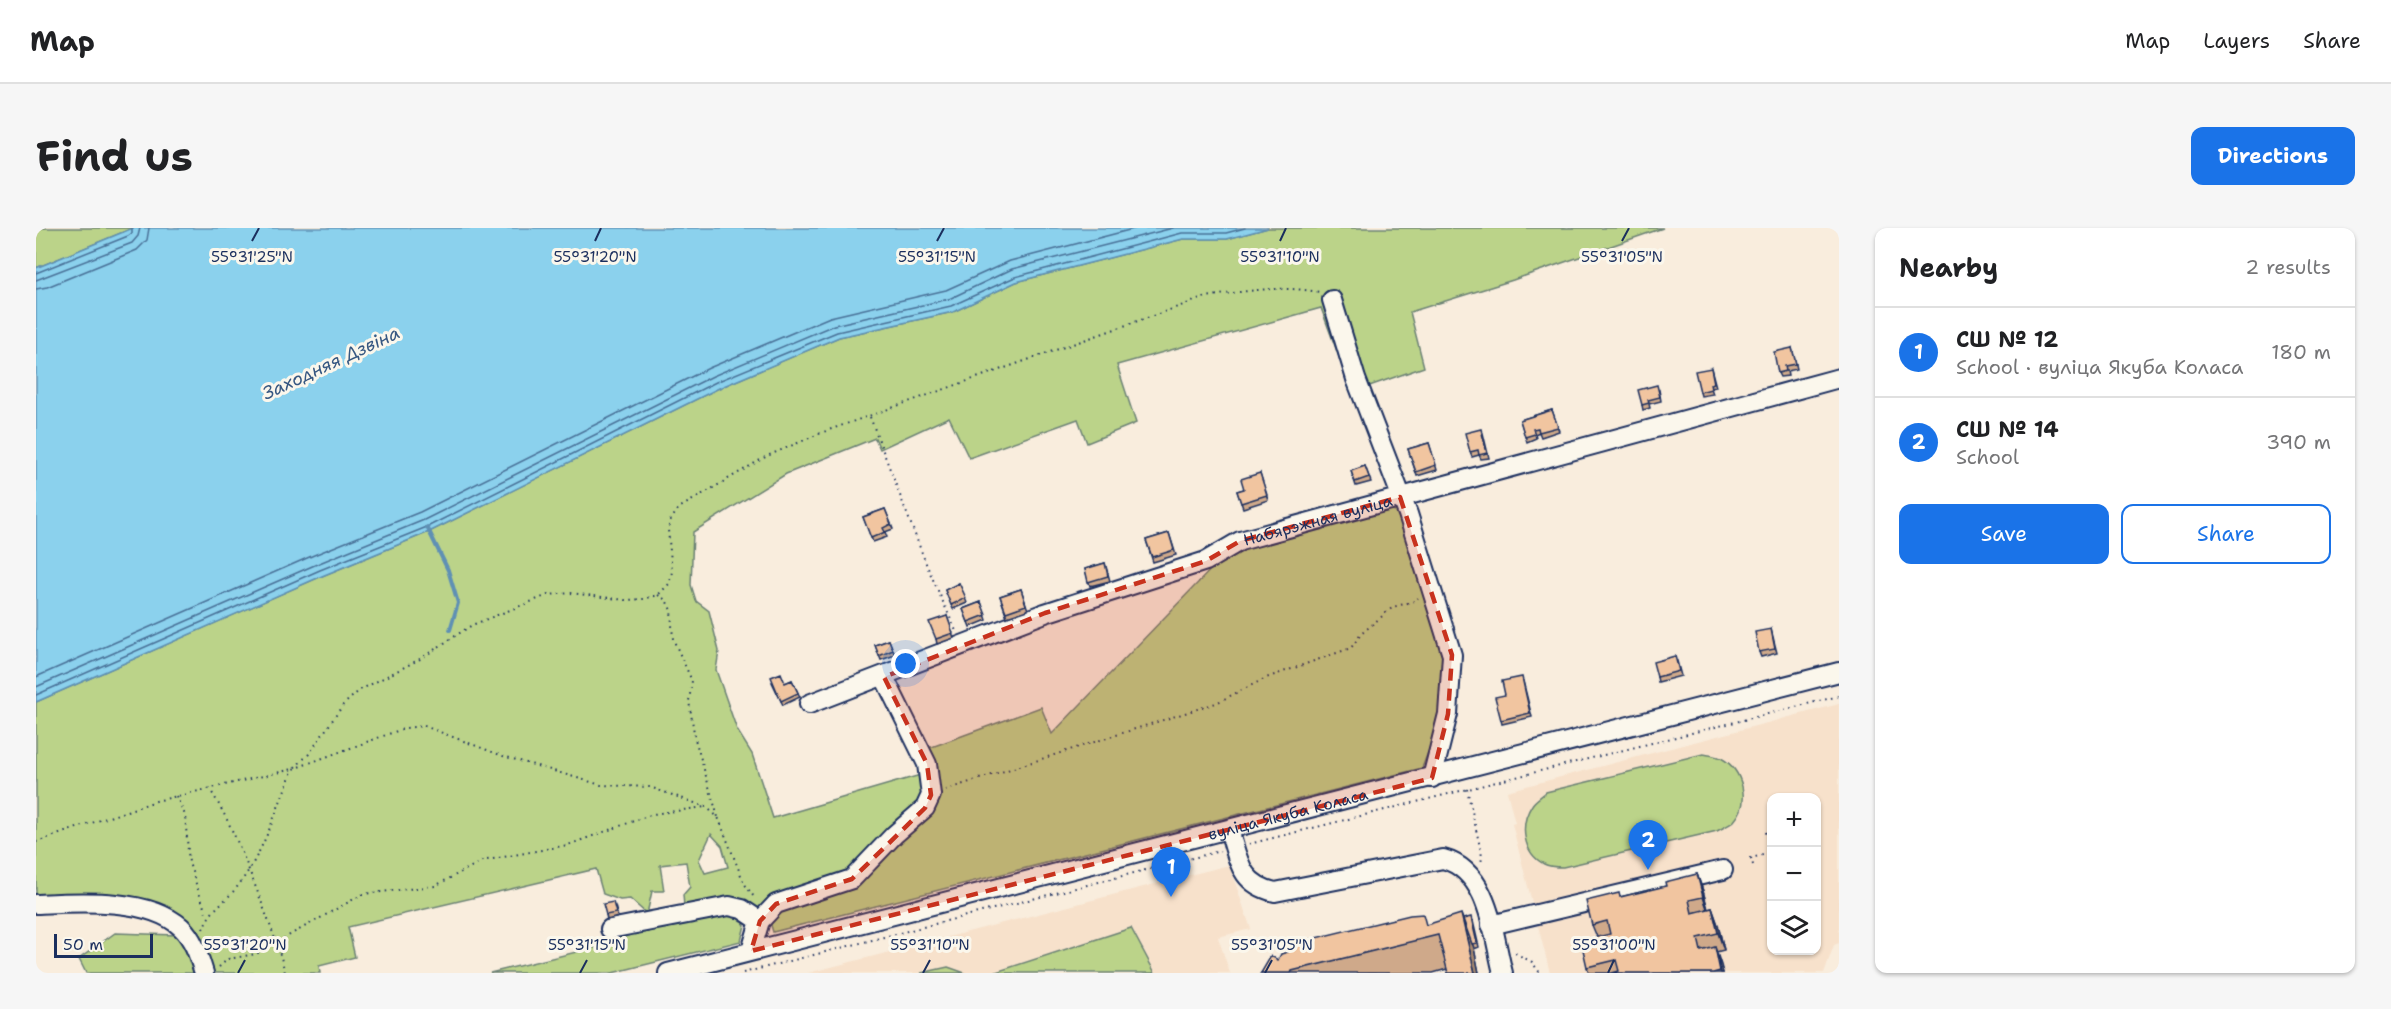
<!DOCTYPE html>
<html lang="en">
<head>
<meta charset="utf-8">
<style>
	:root { --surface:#fff; --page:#f6f6f6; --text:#202124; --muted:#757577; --line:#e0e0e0; --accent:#1a73e8 }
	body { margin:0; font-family:"Shantell Sans",sans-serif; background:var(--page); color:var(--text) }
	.controls { position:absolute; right:18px; bottom:18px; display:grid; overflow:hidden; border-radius:12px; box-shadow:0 2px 4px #0004 }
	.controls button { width:54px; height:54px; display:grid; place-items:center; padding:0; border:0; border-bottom:2px solid var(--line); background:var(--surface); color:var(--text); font:30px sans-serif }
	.scale { position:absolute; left:18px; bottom:15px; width:99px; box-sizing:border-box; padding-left:6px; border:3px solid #1b2f5e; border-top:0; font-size:16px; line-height:21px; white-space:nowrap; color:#1b2f5e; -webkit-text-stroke:4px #fbf7ec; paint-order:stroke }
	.you { position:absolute; left:870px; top:436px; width:21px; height:21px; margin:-15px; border:4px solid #fff; border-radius:50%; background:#1a73e8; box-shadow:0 0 0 9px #1a73e833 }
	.badge { display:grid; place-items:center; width:39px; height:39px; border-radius:50%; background:var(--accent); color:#fff; font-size:20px; font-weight:700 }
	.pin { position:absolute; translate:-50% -50px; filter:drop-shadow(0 2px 3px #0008) }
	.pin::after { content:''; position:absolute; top:32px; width:21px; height:18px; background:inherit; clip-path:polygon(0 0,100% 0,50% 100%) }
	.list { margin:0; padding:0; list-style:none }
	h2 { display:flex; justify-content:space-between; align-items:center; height:78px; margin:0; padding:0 24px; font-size:26px }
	h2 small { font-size:20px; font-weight:400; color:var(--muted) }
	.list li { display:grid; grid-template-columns:39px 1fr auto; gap:18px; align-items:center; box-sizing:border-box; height:90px; padding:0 24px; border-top:2px solid var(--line) }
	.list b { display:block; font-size:22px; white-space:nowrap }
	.list p { margin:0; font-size:20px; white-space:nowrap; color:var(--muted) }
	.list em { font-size:20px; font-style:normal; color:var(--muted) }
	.actions { display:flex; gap:12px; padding:18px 24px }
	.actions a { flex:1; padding:14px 0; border:2px solid var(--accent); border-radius:12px; text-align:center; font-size:21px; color:var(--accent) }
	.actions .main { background:var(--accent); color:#fff }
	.icon { flex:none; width:33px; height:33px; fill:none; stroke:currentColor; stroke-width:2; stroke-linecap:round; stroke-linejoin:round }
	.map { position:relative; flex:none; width:1803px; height:745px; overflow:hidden; border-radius:12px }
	header { display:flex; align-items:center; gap:36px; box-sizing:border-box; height:84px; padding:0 30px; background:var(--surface); border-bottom:2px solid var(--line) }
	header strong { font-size:28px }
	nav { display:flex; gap:33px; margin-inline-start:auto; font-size:21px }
	.intro { display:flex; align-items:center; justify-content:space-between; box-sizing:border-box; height:144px; padding:0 36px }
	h1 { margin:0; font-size:42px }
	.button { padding:15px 27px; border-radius:12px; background:var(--accent); color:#fff; font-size:21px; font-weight:700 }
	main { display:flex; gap:36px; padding:0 36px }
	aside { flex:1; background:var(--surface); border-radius:12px; box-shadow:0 2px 4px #0004 }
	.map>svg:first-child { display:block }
	.built { fill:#f7e1cb; fill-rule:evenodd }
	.green { fill:#bbd389; stroke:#6b8174; stroke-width:1.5; fill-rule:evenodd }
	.water { fill:#8bd1ed; stroke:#5e90b4; stroke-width:1.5 }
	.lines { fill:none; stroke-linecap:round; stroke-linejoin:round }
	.shore { stroke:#487097; stroke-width:1.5 }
	.stream { stroke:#5e90b4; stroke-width:4 }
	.minor-casing { stroke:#1b2f5e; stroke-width:22 }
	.path { stroke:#1b2f5e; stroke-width:2; stroke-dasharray:1.5 4.5; stroke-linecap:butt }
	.minor { stroke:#fbf7ec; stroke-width:18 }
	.wall { fill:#cfa98a; stroke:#1b2f5e; stroke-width:1.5 }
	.shaded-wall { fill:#a98a70; stroke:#1b2f5e; stroke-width:1.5 }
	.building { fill:#f1c5a0; stroke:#1b2f5e; stroke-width:1.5 }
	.marked { fill:#c8321e; fill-opacity:0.2; stroke:#c8321e; stroke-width:4.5; stroke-dasharray:12 8; stroke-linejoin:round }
	.ticks { fill:none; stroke:#1b2f5e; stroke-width:2 }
	.labels { text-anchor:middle; stroke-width:6; stroke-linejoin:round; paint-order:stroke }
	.street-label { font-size:16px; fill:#1b2f5e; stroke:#fbf7ec }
	.water-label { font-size:18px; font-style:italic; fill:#375882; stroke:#fbf7ec }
	.ticks-label { font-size:15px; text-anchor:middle; fill:#1b2f5e; stroke:#fbf7ec; stroke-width:6; stroke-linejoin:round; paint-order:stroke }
</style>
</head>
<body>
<header>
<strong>Map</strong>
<nav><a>Map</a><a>Layers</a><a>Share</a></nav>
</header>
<div class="intro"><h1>Find us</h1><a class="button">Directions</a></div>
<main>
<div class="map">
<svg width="1803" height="745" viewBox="0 0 1803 745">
	<rect width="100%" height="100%" fill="#f9eddd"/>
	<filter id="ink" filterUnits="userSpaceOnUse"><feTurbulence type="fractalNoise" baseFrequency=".0167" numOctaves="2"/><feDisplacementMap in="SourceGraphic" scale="12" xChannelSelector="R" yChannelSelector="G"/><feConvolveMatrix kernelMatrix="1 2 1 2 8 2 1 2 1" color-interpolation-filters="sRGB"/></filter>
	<g filter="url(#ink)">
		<path class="built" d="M1803,476v239l-5,2 -10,28h-274l-38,-149 3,-1 -8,-32zM1736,570h44v152h-44z
			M1193,637l22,64 -33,8 12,36h-75l-24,-45 -138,45h-185z"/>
		<path class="green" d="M0,0h97l-97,40z
			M1232,0h395l-150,52 -103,32 14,55 -72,25 -31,-84 -204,57 19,58 -49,20 -9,-24 -109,39 -20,-41 -69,32 -5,-11 -89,36 -93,58 -2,53 5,16 13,10 10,40 -3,19 21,60 15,24 21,64 151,-44 -6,-22 123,-45 11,27 167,-173 30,-18 137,-34 10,2 6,7 41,128 -1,69 -20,53 -649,164 -8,-27 -8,8 -27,-15 -46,8 -1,-11 7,-8 -4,-25 -26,3 4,26h-12l-5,23 -17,-15 -10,1 -17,-6 -7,-25 -248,58 7,30 -36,9 1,7h-109l-25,-51 -150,-25v-195l286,-126 107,-44 290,-144 120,-51 114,-25 63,-30 167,-43h44zM675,606l11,12 6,21 -23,6 -6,-13z
			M1667,526c5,1 13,2 18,4 22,12 30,44 13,63 -4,4 -12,7 -17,10l-154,36c-6,0 -14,0 -19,-3 -21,-11 -25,-39 -12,-59 3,-5 10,-9 14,-13z
			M687,685l17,4 5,8 -4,16 -129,32h-122l128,-31 -1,-5z
			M1095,700l24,45h-162z
			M79,705l61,2 11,10 8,28h-109l-7,-14z
			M912,739l17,6h-44z"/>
		<path class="water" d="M97,0h1135l-41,11h-44l-167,43 -63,30 -114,25 -120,51 -290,144 -107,44 -286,126v-434z"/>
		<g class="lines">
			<path class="shore" d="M0,45l92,-37 4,-3v-5
				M0,52l96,-37 6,-7 2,-8
				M0,61l11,-2 90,-37 10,-10 2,-12
				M0,449l278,-122 106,-43 289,-144 121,-51 116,-27 64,-29 127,-33
				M0,459l281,-123 107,-44 289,-144 121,-51 115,-26 63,-30 161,-41
				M0,467l284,-125 107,-43 289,-145 121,-50 114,-26 64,-29 167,-44h44l19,-5"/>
			<path class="stream" d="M391,299l21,43 10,33 -8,27"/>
			<defs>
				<g id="minor">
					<path d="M1296,72l24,79 52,135 44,141 -4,59 -16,64"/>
					<path id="s1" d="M773,476l236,-91 161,-52 34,-20 599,-163"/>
					<path d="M1193,602c10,31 11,54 46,62l168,-33c46,12 50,75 60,114"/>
					<path d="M0,676c42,-2 112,-7 145,23 13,12 18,30 23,46"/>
					<path d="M1455,697l232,-55"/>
					<path d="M574,701l119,-23 13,3 18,12"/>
					<path d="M715,723l9,-30 16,-17 76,-25 42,-44 31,-27 6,-13 -4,-31 -43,-87"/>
					<path id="s2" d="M632,745l1171,-301"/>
				</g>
			</defs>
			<use href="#minor" class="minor-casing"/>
			<path class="path" d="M834,189l57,149 29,65
				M622,367l8,5 5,10 2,29 19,42 -3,20 6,38 23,78
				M173,560c22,34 36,72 51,110 9,25 19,49 25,75
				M1431,561l15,67 -1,9
				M909,562l271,-87 50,-25 85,-30 10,-14 32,-27 22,-6 3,-3
				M140,568l9,19 4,48 18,53
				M0,614l120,-41 137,-32 16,-15 34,-49 17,-15 60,-31 52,-34 76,-30 23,-2 54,7 19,-1 14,-4 11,-11 3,-12 -4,-42 2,-9 9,-13 88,-52 59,-25 380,-134c39,-6 73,-12 113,-5
				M1213,616l590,-148
				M1717,637l-2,-7 20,-5 -6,-25
				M167,701c8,-22 25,-28 37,-46 25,-34 37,-75 53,-114l112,-41 19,-2 79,30 98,29 49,2 56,20 12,10 26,66 10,14
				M1479,725l17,9 8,11
				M183,739l9,-8 28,-5 107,-60 72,-8 47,-25 86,-16 85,-31 52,-7
				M707,745l477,-122"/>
			<use href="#minor" class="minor"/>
		</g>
		<path class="wall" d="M1756,120l5,21 -10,2 1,5 -8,1 -2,-4z
			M1675,140l5,19 -5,1 2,6 -12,2 -1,-4z
			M1623,162l2,11 -12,3 1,4 -7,2 -1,-5z
			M1516,182l7,21 -18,6 -2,-5 -4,2 1,4 -9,4 -7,-22z
			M1447,205l6,25 -8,1 -2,-4 -7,2 -2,-5z
			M1393,215l8,27 -20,6 -9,-27z
			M1329,238l6,16 -15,4 -5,-15z
			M1224,245l8,27 -25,8 -6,-17 7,-2z
			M849,281l8,20 -8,3 2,5 -14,5 -10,-25z
			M1133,305l7,22 -23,7 -7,-22z
			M1069,335l5,18 -20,5 -5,-17z
			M923,355l8,20 -14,6 -8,-19z
			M985,361l7,21 -21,7 -7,-21z
			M945,374l6,18 -17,7 -7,-18z
			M911,388l7,22 -17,6 -1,-5z
			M1735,401l6,24 -16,4 -2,-5z
			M853,412l6,15 -14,5 -6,-15z
			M1641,433l4,15 -23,6 -1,-5z
			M756,452l8,17 -17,8 -11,-23 13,1z
			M1487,453l9,36 -30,7 -1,-4 4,-25z
			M1661,646l6,17 5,18 4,-1 6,17 6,25 -8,2 7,21h-134l-2,-6 10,-30 -5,-12 28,-28 46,-11z
			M579,678l3,11 -11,3 -1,-5z
			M1427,691l10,2 6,26 -5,2 5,24h-31l-1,-4 -14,4h-172l17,-13z"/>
		<path class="shaded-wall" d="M1661,646l6,17 6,23 -6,-17z
			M1676,680l6,17 6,25 -6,-17z
			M1425,686l13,34 5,25h-4z
			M1679,719l6,18 2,8h-2z"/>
		<path class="building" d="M1756,120l4,16 -11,2 1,5 -8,2 -4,-21z
			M1675,140l3,15 -4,1 1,5 -11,3 -5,-21z
			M1621,157l3,12 -12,3 1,3 -7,2 -4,-15z
			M1516,182l6,17 -19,5 -1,-4 -5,1 2,5 -10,3 -5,-17z
			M1445,201l6,24 -8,2 -1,-5 -8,2 -5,-19z
			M1393,215l7,22 -20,7 -8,-23z
			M1329,238l4,11 -14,5 -4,-11z
			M1224,245l7,22 -26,8 -4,-12 7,-2 -3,-10z
			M849,281l6,15 -8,4 2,4 -14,6 -8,-21z
			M1133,305l5,17 -22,7 -6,-17z
			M1069,335l3,13 -20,6 -3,-13z
			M923,355l7,15 -15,7 -6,-15z
			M985,361l5,16 -20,7 -6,-16z
			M945,374l5,13 -18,7 -5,-13z
			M911,388l6,17 -17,6 -7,-17z
			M1735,401l4,20 -16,3 -4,-20z
			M853,412l4,10 -14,6 -4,-11z
			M1639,428l4,15 -22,6 -4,-15z
			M745,445l4,10 7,-3 6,13 -17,8 -10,-24z
			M1486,449l8,36 -29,7 -6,-23 10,-2 -3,-14z
			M1661,646l6,23 -14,3 3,13 20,-5 6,25 -20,5 3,13 14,-4 5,24 -7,2h-101l7,-2 -3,-11 -29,7 -6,-26 29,-7 -3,-13 -15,4 -6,-24 33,-8 1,4 46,-11 -1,-4z
			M577,674l3,11 -10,2 -3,-11z
			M1387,686l3,11 35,-11 14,59h-27l-10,-38 -146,36 -1,2h-30l10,-17 7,4 3,-6 7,-2 -2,-5 13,-3v-2l111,-27z
			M1435,689l6,26 -5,1 -9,-25z"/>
	</g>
	<path class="marked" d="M1364,269l52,158 -4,59 -16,64 -681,173 9,-30 16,-17 76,-25 73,-71 6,-13 -4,-31 -43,-87 161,-64 161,-52 34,-20z"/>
	<path class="ticks" d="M216,13l7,-13M559,13l6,-13M901,13l7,-13M1244,13l6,-13M1586,13l7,-13M202,745l7,-13M544,745l7,-13M887,745l7,-13M1229,745l7,-13M1572,745l6,-13"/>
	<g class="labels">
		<g class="street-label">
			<text dy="6" stroke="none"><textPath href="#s1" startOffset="542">Набярэжная вуліца</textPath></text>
			<text dy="6" stroke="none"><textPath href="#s2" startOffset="640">вуліца Якуба Коласа</textPath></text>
		</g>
		<g class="water-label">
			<text transform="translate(295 135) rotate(-25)" y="6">Заходняя Дзвіна</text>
		</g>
	</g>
	<g class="ticks-label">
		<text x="1244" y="34">55°31'10"N</text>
		<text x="1586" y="34">55°31'05"N</text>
		<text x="216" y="34">55°31'25"N</text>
		<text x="559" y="34">55°31'20"N</text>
		<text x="901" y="34">55°31'15"N</text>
		<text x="209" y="722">55°31'20"N</text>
		<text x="551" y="722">55°31'15"N</text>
		<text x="894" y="722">55°31'10"N</text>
		<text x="1236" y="722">55°31'05"N</text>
		<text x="1578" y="722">55°31'00"N</text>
	</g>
</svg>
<div class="controls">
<button>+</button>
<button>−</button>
<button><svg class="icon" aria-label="layers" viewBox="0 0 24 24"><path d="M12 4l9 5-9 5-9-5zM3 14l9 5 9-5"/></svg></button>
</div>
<div class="scale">50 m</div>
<div class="you"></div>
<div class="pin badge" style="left:1135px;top:669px">1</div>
<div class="pin badge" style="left:1612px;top:642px">2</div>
</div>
<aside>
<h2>Nearby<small>2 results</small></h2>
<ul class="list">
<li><span class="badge">1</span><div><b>СШ № 12</b><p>School · вуліца Якуба Коласа</p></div><em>180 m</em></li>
<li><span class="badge">2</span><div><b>СШ № 14</b><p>School</p></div><em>390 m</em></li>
</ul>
<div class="actions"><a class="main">Save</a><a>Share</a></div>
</aside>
</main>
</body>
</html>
